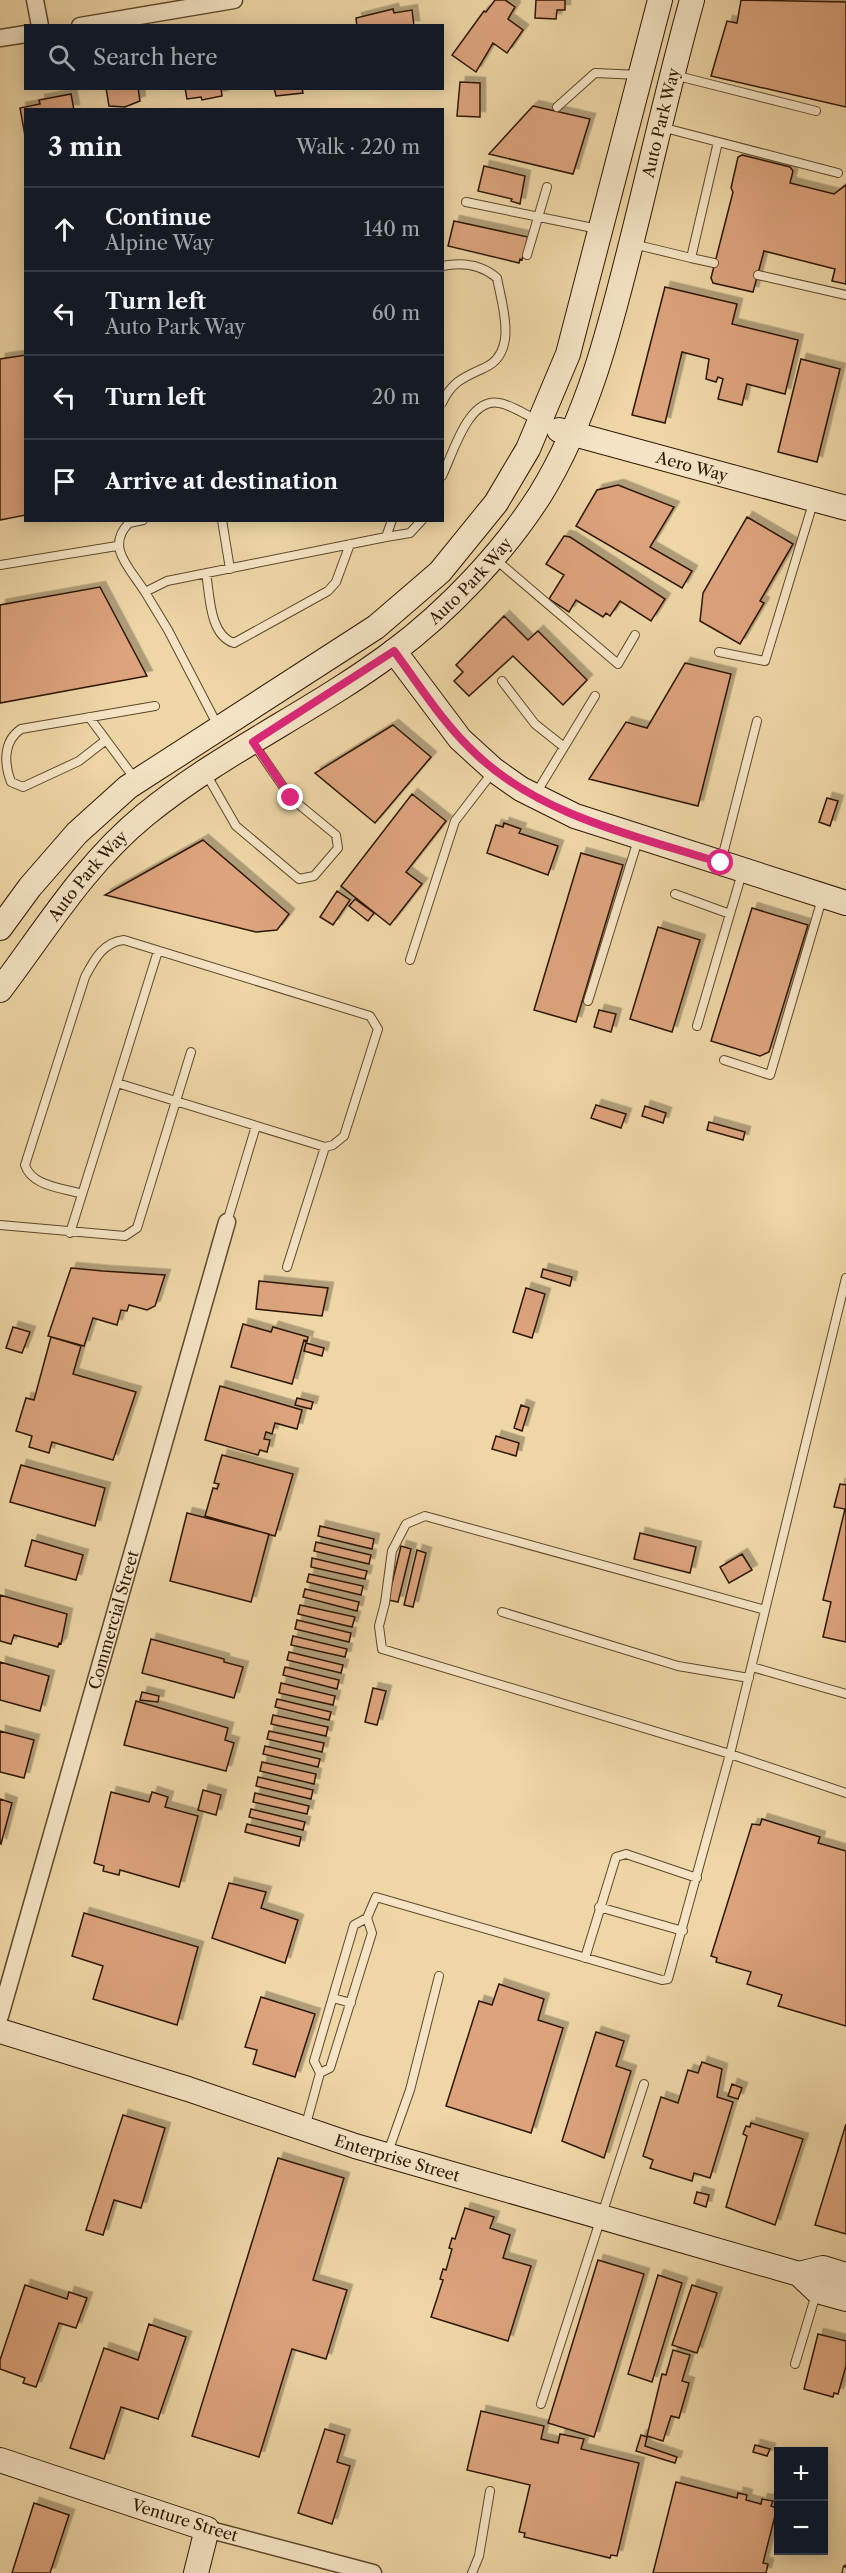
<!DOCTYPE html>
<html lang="en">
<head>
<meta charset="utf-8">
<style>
	:root { --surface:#171b24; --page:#20242c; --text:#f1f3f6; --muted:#9ea1a6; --line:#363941 }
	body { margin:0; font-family:"Libre Caslon Text",serif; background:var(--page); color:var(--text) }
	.controls { position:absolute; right:18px; bottom:18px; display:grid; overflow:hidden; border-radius:0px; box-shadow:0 3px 15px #0003 }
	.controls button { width:54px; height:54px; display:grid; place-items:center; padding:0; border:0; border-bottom:2px solid var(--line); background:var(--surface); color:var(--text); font:30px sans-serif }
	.stop { position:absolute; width:18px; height:18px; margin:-14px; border:4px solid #db2777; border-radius:50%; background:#fff }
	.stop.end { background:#db2777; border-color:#fff; box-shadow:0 2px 6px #0008 }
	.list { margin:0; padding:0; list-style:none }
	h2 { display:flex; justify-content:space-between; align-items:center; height:78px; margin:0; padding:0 24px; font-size:26px }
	h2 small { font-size:20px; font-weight:400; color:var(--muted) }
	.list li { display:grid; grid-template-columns:39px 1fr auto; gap:18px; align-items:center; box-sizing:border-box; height:84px; padding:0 24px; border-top:2px solid var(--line) }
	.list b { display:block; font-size:22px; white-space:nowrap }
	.list p { margin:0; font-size:20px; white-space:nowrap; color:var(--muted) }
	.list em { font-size:20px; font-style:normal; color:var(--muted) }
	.icon { flex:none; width:33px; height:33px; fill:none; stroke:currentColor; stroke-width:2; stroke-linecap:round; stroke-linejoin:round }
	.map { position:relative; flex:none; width:846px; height:2573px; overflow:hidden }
	.search { position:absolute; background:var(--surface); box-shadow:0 3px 15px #0003; left:24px; top:24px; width:420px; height:66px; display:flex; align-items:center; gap:15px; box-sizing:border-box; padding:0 21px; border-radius:0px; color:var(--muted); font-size:22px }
	.panel { position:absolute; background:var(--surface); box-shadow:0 3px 15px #0003; left:24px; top:108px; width:420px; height:414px; border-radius:0px }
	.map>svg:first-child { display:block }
	.building { fill:#dca37d; stroke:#2e1700; stroke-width:1.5; filter:url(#shadow) }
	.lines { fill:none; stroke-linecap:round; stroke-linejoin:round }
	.lane-casing { stroke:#5e472a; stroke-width:10 }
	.street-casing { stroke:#5e472a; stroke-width:19 }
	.secondary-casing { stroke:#2e1700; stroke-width:26 }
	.lane { stroke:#f4e4c5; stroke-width:8 }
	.street { stroke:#f4e4c5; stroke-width:16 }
	.secondary { stroke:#f4e4c5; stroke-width:24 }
	.rail-casing { stroke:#2e1700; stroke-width:7 }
	.rail { stroke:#f4e4c5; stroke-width:4.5; stroke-dasharray:14; stroke-linecap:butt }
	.route { stroke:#db2777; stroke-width:8 }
	.labels { text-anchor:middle; stroke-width:4.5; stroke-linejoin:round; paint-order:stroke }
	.street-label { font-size:16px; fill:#2e1700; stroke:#f4e4c5 }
</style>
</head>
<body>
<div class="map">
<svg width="846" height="2573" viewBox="0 0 846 2573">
	<defs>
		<filter id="shadow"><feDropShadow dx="5.5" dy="-5.5" stdDeviation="0" flood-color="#0004"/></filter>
	</defs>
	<rect width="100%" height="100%" fill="#eed6a6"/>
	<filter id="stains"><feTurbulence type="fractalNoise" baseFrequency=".00333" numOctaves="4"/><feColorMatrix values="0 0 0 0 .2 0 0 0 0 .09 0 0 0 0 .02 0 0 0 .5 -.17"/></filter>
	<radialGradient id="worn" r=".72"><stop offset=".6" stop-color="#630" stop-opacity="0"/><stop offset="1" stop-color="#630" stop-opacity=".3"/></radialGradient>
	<path class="building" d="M495,0h10l10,7 -7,12 15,11 -16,23 -14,-10 -17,29 -24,-17 32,-44 2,1z
		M536,0h29v10h-8l-1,9 -21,-1z
		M741,0l105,2v105l-135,-31 16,-55 10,2z
		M393,9l1,4 18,-3 2,16h-57l-1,-8z
		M460,82l20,1v34l-23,-1z
		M106,88h32l2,13 -15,6 -16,-1z
		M185,88h36l1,8 -20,4 -1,-3 -14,2z
		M274,88h28l1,5 -27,3z
		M71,94l3,16h-48v31l-6,-33 20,-4 -1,-4z
		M533,106l57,13 -17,55 -84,-20z
		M742,155l48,12 3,4 -3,12 44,11 12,-9v99l-14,-3 3,-12 -71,-18 -11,41 -40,-9 -2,-5 22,-86 -2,-4 7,-31z
		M484,166l41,10 -5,28 -9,-3 1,-2 -34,-8z
		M454,221l74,16 -6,23 -2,-1 -1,4 -71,-17z
		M665,287l72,17 -5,20 66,16 -13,54 -38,-10 -5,21 -24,-6 5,-20 -5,-2 -2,5 -10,-3 3,-20 -27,-7 -17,71 -33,-8z
		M26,355v160l-26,5v-161z
		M801,359l39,10 -23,93 -39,-10z
		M618,485l56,22 -24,40 42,24 -10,17 -106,-62 21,-36z
		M747,517l46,27 -33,57 4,2 -24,41 -40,-23 3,-28z
		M564,536l6,1 95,62 -14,22 -31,-20 -10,15 -4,-3 -3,4 -27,-17 -7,12 -20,-13 15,-24 -18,-11z
		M100,587l47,89 -147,27v-98z
		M504,616l24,24 10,-9 49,49 -24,25 -50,-49 -44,40 -15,-15 9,-9 -7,-7z
		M685,663l46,11 -33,132 -109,-27 37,-57 21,6z
		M393,725l38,32 -56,66 -60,-50z
		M412,794l34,27 -40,51 16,12 -32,41 -49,-39z
		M827,798l11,3 -8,25 -11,-4z
		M504,823l17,6 -2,4 39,13 -10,29 -61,-22 9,-28 7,2z
		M203,840l86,74 -12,16 -21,2 -151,-37z
		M581,853l42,12 -47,157 -42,-12z
		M337,891l13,9 -17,25 -13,-8z
		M355,899l19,14 -6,8 -19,-15z
		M752,908l56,17 -39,127 -9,4 -49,-15z
		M658,927l42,13 -28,92 -42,-13z
		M599,1010l17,4 -5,18 -17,-5z
		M596,1105l30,9 -5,14 -30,-10z
		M645,1106l21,7 -3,10 -21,-7z
		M709,1122l36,10 -2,8 -36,-10z
		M71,1268l32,3 62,4 -10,31 -8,4 -18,-5 -2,6 -6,-1 -4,15 -24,-7 -9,28 -36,-10z
		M543,1269l29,8 -2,9 -29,-9z
		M259,1281l69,7 -6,28 -66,-7z
		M526,1288l19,6 -13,44 -19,-6z
		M243,1324l28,8 2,-5 35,10 -1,4 -3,-1 -12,44 -61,-17z
		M13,1327l17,5 -8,21 -16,-5z
		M51,1337l30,9 -8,28 63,18 -23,68 -61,-18 -3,11 -20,-6 3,-11 -16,-5 10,-33 8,2z
		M306,1343l18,5 -2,8 -18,-5z
		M220,1386l82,24 -5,19 -22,-6 -3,11 -6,-2 -2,7 6,1 -3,12 -7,-2 -2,5 -53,-15z
		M297,1398l16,4 -2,7 -16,-4z
		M521,1405l8,3 -7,23 -8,-3z
		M496,1436l23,7 -3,13 -24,-7z
		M222,1455l71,19 -18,62 -70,-20 8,-28 4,1 2,-5 -5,-1z
		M21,1465l84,23 -10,38 -85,-24z
		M840,1484l6,1v157l-23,-5 8,-35 -8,-2 22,-91 -11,-2z
		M187,1513l82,21 -18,68 -81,-21z
		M320,1526l54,13 -2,10 -54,-13z
		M640,1533l56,14 -6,26 -56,-14z
		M32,1540l51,15 -7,25 -51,-14z
		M316,1542l55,13 -2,9 -55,-13z
		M401,1546l10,3 -13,53 -10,-2z
		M417,1550l9,3 -13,54 -9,-2z
		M742,1554l10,16 -23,13 -9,-16z
		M312,1558l55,13 -2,8 -54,-12z
		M309,1574l54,12 -2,9 -54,-13z
		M305,1589l54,13 -2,9 -54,-14z
		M0,1595l67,19 -6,30 -2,-1 -1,4 -44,-12 -3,9 -11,-3z
		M300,1605l55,12 -3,10 -54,-13z
		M297,1620l54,13 -2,9 -54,-13z
		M293,1636l54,13 -2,8 -54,-12z
		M151,1639l73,20v3l19,5 -9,31 -92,-25z
		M289,1652l54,13 -2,8 -54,-13z
		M0,1662l49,14 -9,35 -40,-11z
		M285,1667l54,13 -2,9 -54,-14z
		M281,1683l54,13 -2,9 -54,-12z
		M373,1688l13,3 -9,34 -12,-3z
		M142,1692l17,4 -1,6 -18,-2z
		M277,1699l54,13 -2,8 -54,-13z
		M136,1701l92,27 -3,12 9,3 -8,28 -102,-26z
		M273,1715l55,12 -2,9 -55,-12z
		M0,1731l34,9 -10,38 -24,-6z
		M269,1731l55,12 -2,9 -55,-13z
		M265,1746l55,13 -2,8 -55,-13z
		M262,1762l54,12 -2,10 -54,-13z
		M258,1777l55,13 -2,9 -55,-13z
		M203,1790l18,5 -5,20 -18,-5z
		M111,1792l38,10 3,-10 16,5 -3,10 33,9 -19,71 -59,-17 -1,5 -16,-4 1,-5 -10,-3z
		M255,1793l54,13 -2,8 -54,-12z
		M0,1799l12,4 -11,41 -1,-1z
		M251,1809l54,13 -2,8 -54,-13z
		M762,1819l58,18 -2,6 28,8v175l-68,-20 4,-11 -35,-11 4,-12 -35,-10 1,-4 -6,-2 41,-132 8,1z
		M247,1824l54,13 -2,9 -54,-14z
		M229,1883l37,9 -5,16 37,12 -13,43 -73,-25z
		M84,1913l114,34 -21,78 -84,-26 10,-33 -31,-10z
		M499,1984l45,15 -6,21 25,8 -32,105 -85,-27 33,-105 13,4z
		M261,1997l54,17 -20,63 -42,-13 4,-14 -12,-3z
		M596,2032l28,9 -8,25 15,5 -27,87 -42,-17z
		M702,2062l20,7 -5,28 16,5 -23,76 -16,-5 -2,8 -42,-13 3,-8 -10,-4 18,-59 17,6 10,-33 10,3z
		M732,2084l10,4 -4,11 -10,-3z
		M123,2115l42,13 -24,80 -27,-8 -11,35 -17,-5z
		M751,2123l52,16 -28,86 -49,-18 21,-71 -4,-2 3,-8 4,1z
		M846,2124v110l-31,-9z
		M278,2158l66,20 -31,102 34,10 -21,69 -34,-10 -33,108 -67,-21z
		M697,2192l12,3 -3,12 -12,-4z
		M465,2208l29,9 -4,11 20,7 -7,23 28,8 -23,75 -77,-24 12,-37 -3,-1 3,-10 3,1 6,-21 -3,-1 3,-10 3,1z
		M598,2260l46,14 -50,163 -46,-14z
		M658,2275l24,8 -30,99 -24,-8z
		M25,2285l42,14 2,-7 18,6 -11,30 -17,-5 -23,64 -13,-4 2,-5 -25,-9v-9z
		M692,2285l25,8 -20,60 -25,-8z
		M149,2324l37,13 -28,82 -37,-12 -17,52 -34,-11 34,-100 34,12z
		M818,2334l28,7v25l-8,28 -4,-1 -1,4 -29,-8z
		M673,2350l17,5 -8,26 7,2 -10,35 -8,-2 -8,25 -16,-5 15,-62 4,1z
		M481,2411l63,15 -3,13 17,4 2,-9 24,5 -3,10 58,14 -22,93 -6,-1 -1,3 -86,-21 1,-4 -6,-1 11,-47 -63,-15z
		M325,2429l20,6 -8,27 13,4 -18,58 -34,-11z
		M641,2435l6,2 -2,9 32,11 -2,6 -39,-12z
		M755,2445l15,4 -3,7 -14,-4z
		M676,2482l61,16 1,-5 9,2 -1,5 15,4 1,-5 11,2 -2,5 6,2 -14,55 5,1 -2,9h-113z
		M34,2503l35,12 -19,58h-38z"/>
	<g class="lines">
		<defs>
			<path id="lane" d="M674,75l142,36
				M557,107l38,-34 45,2
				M661,127l177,46
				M466,202l132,27
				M633,244l58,14 27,-116
				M527,255l20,-68
				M691,258l23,5
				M442,266c20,-4 39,-2 55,12 5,27 22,75 -13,90 -19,9 -32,13 -42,35
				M758,275l88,20
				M442,476c11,-22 26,-79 57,-73 13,2 27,12 39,18
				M143,520l-14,3c-24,24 1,45 16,69
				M222,520l8,49
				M386,537l24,-4 12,-13
				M495,559l123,105 17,-29
				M0,565l117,-19
				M206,573c4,22 3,62 28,70l94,-52 8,-9 14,-38
				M719,652l46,9 49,-161
				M502,681l33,43 29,23
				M89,717l46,62
				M219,728l-51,-98 -23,-38 22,-11 219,-44 6,-17
				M106,740l-27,21 -56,26 -12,-5c-7,-18 -8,-41 10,-53l134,-23
				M205,772l31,54 63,53 15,-3 24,-28 -2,-13 -45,-37 -38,-55
				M535,795l60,-99
				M721,862l36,-141
				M675,894l55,20
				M410,960l45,-139 37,-48
				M588,1001l50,-161
				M697,1026l45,-153
				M724,1060l46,15 52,-176
				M82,1194c-19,-6 -51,-8 -57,-29l60,-188c9,-17 18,-35 39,-37l246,76 8,13 -34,107 -11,9 -8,2 -208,-64
				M227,1222l29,-96
				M0,1225l125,11 12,-8 54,-176
				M70,1233l88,-282
				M287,1267l38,-120
				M765,1610l-340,-94 -19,8 -14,27 -7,52 -6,23 3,23 348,105 116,39
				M502,1612l176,54 71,12
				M752,1667l94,27
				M599,1907l84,24
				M367,1918l9,-21 286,83 6,-1 62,-225 116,-476
				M585,1958l31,-101 10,-3 71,24
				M333,1998l18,5
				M305,2128l15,-55 -6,-12 40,-136 13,-7 5,15 -42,135 -10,5
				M388,2152l22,-62 29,-114
				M795,2364l21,-70
				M541,2404l103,-320
				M472,2573l7,-17 11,-65"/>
			<g id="street">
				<path d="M35,0l5,26"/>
				<path d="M80,26l154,-26"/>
				<path d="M0,38l26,-4"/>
				<path id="s1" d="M0,2016l227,-794"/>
				<path d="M207,2529l166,44"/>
			</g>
			<g id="secondary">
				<path id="s2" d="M559,430l287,78"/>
				<path d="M394,651l66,88 34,31 27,19 54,27 271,87"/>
				<path d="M0,928l30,-41 47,-54 51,-46 248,-160 64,-55 56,-69 32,-54 40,-95 92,-354"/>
				<path id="s3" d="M0,990c46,-61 85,-126 145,-175 77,-63 169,-104 248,-163 55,-41 110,-99 147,-157 48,-78 70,-167 92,-255 20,-80 38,-161 60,-240"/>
				<path id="s4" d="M0,2031l188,58 167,57 444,128 18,17 29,8"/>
				<path d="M799,2274l24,-6 23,7"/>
				<path d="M0,2460l207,69 -11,44"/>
			</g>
		</defs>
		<use href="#lane" class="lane-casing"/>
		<use href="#street" class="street-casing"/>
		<use href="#secondary" class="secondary-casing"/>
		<use href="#lane" class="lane"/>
		<use href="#street" class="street"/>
		<use href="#secondary" class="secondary"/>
		<defs>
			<path id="rail" d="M845,2573l1,-5"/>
		</defs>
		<use href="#rail" class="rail-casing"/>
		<use href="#rail" class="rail"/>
	</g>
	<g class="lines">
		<path class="route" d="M291,798l-38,-56 141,-91c26,35 50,74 83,104 66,62 160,81 244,108"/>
	</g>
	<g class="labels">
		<g class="street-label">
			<text dy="6" stroke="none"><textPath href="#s3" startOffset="1134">Auto Park Way</textPath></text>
			<text dy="6" stroke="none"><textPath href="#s2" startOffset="138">Aero Way</textPath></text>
			<text dy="6" stroke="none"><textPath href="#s3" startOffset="630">Auto Park Way</textPath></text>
			<text dy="6" stroke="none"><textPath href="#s3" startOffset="144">Auto Park Way</textPath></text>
			<text dy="6" stroke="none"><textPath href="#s1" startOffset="412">Commercial Street</textPath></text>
			<text dy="6" stroke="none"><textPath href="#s4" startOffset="417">Enterprise Street</textPath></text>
			<text transform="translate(185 2520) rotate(17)" y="6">Venture Street</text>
		</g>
	</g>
	<rect width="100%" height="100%" filter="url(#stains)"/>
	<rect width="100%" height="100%" fill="url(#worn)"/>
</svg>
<div class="controls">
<button>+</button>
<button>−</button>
</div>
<div class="stop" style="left:721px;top:863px"></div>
<div class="stop end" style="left:291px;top:798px"></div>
<div class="search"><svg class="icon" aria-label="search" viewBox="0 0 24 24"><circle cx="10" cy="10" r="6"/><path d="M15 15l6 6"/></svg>Search here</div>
<section class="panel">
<h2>3 min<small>Walk · 220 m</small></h2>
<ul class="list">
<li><svg class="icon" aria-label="ahead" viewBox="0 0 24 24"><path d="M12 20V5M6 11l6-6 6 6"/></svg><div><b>Continue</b><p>Alpine Way</p></div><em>140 m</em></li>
<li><svg class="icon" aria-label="left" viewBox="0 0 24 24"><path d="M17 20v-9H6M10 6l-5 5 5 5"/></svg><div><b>Turn left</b><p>Auto Park Way</p></div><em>60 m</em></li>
<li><svg class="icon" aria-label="left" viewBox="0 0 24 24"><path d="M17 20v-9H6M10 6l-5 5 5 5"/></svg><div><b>Turn left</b></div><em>20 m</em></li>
<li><svg class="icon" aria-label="arrive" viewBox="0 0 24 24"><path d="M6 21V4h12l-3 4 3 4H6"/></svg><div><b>Arrive at destination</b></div></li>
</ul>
</section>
</div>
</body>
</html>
